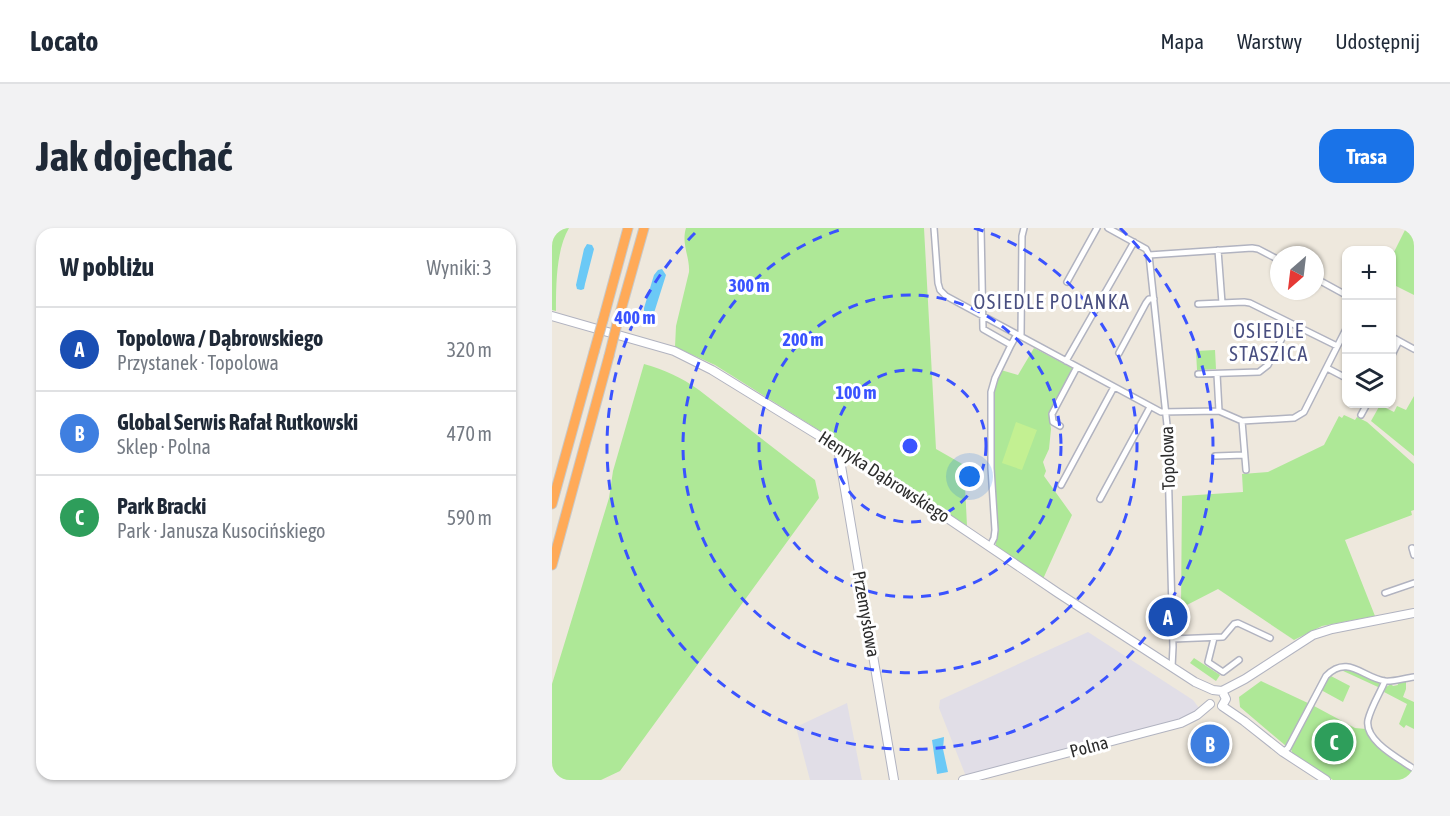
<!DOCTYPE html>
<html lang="pl">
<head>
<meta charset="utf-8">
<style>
	:root { --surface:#fff; --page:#f2f2f3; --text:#1f2937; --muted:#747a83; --line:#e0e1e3; --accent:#1a73e8 }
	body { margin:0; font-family:"Asap Condensed",sans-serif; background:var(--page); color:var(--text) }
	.controls { position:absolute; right:18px; top:18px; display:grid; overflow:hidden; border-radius:12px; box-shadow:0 2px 4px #0004 }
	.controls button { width:54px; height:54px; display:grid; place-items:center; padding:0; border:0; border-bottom:2px solid var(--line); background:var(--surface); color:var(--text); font:30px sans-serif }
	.compass { position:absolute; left:718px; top:18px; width:54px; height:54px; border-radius:50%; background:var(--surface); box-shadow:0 2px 4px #0004; rotate:208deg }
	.you { position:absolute; left:418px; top:249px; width:21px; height:21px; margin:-15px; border:4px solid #fff; border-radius:50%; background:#1a73e8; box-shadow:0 0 0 9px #1a73e833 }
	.badge { display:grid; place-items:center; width:39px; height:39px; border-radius:50%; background:var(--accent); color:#fff; font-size:20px; font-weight:700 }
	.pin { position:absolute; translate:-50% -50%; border:3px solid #fff; box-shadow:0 2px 6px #0006 }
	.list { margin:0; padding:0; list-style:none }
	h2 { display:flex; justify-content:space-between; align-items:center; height:78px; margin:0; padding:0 24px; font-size:26px }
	h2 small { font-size:20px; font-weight:400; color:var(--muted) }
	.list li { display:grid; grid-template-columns:39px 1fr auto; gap:18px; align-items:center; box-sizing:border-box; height:84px; padding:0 24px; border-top:2px solid var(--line) }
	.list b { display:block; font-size:22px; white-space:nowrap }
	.list p { margin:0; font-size:20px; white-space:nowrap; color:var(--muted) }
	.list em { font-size:20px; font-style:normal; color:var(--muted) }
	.icon { flex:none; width:33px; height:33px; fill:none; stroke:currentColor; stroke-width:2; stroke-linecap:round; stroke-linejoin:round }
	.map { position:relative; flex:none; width:862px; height:552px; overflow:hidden; border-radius:18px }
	header { display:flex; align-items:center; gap:36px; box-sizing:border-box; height:84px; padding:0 30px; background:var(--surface); border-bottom:2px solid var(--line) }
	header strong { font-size:28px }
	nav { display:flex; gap:33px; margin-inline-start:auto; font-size:21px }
	.intro { display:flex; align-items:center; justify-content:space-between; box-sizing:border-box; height:144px; padding:0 36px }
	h1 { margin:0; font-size:42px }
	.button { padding:15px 27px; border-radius:18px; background:var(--accent); color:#fff; font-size:21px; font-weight:700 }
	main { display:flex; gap:36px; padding:0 36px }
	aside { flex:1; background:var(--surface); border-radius:18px; box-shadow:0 2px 4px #0004 }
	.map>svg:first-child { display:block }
	.industrial { fill:#e1dee7 }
	.green { fill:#aee897 }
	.pitch { fill:#c3f092 }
	.water { fill:#6bc9f6 }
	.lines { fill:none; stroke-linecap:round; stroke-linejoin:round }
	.street-casing { stroke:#b1b3c0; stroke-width:8 }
	.secondary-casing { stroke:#b1b3c0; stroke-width:10 }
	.highway-casing { stroke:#c8c8c8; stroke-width:11 }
	.street { stroke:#fff; stroke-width:5 }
	.secondary { stroke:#fff; stroke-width:8 }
	.highway { stroke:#ffaa58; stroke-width:9 }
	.highway-bridge-casing { stroke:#c8c8c8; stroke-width:11; stroke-linecap:butt }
	.highway-bridge { stroke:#ffaa58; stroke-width:9 }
	.ring { fill:none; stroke:#3a53ff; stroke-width:3; stroke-dasharray:10 8 }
	.labels { text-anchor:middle; stroke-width:6; stroke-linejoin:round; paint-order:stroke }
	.street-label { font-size:18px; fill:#2c2c2c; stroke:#fff }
	.neighbourhood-label { font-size:20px; letter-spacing:1.5px; fill:#494f80; stroke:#fff }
	.centre { fill:#3a53ff; stroke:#fff; stroke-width:3 }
	.ring-label { font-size:18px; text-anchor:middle; font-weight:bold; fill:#3a53ff; stroke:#fff; stroke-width:6; stroke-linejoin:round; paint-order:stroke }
</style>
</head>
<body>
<header>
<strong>Locato</strong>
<nav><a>Mapa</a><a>Warstwy</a><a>Udostępnij</a></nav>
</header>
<div class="intro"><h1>Jak dojechać</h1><a class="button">Trasa</a></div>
<main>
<aside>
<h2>W pobliżu<small>Wyniki: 3</small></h2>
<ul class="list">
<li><span class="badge" style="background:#1a4fb4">A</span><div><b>Topolowa / Dąbrowskiego</b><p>Przystanek · Topolowa</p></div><em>320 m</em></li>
<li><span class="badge" style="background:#3f7fe0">B</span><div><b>Global Serwis Rafał Rutkowski</b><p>Sklep · Polna</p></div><em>470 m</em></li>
<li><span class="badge" style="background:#2e9e5b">C</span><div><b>Park Bracki</b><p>Park · Janusza Kusocińskiego</p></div><em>590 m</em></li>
</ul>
</aside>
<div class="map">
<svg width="862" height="552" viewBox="0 0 862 552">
	<rect width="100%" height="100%" fill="#eee8dd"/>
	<path class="industrial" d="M536,404l105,68 6,8 -2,7 -230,64 -28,-71 1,-8z
		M295,475l15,77h-52l-14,-53z"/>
	<path class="green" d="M0,0h17c-13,22 -13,58 -13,83l-4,-1z
		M134,0h238l12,221 28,16 3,61 -73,-49 -179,-112 -40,-18 1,-21 13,-54c1,-15 -8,-28 -3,-44z
		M854,0h8v67l-22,-11v-28z
		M482,120l40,21 -25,44 2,16 -2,20 -6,13 3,9 -2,5 28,39 -29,64 -47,-33c0,-40 -4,-81 -3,-121 0,-19 -2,-38 8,-55l17,5z
		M663,122l1,19 -19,1 -1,-19z
		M92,136c21,6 37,13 55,26l116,90 4,18 -199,273 -19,9h-49v-96l57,-186 4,-27z
		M862,168v60l-43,-35 9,-16 14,7 3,-6 9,4z
		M792,187l11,5 2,-3 10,5 47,42v46l-3,1 1,4 -67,25 30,76 -53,10 -28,14 -76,-51 -37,19 1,-112 61,-4 -1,-18 26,-2 56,-27 15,-29 3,2z
		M642,430l26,17 -4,6 -26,-18z
		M789,441h9l29,13 1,9 -2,-1v-3l-37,-17 -7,4 -1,-2z
		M777,447l21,11 -7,16 -22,-12z
		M709,453l49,23 -24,42 -46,-39 -1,-10z
		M854,453v8l-3,8 11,5v27l-8,-4 -2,3 -5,-4 8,-20 -23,-12 2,-5 5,-3 2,2 5,-1 -1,-3z
		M762,478l41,22 11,1 4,10 44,32v9h-81l-40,-25 -2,-6z"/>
	<path class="pitch" d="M464,194l21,8 -15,40 -20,-7z"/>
	<path class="water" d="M35,16l5,1 2,4 -9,35 -1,5 -3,1 -4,-1 -1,-4 8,-36z
		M110,41l4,6 -12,38 -5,3 -5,-2v-6l10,-33 4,-5z
		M392,509l-1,12 5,23 -11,2 -5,-34z"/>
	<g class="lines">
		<defs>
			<path id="street" d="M382,0l4,55 2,7 6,6 215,116 58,-1 23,10 52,-3 10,-6 42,-83
				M429,0l2,101 28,16 6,-11
				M556,0l38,21 3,6 18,170 6,222 -1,20
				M666,22l4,53
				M597,27l103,-7 6,1 21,11
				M763,50l31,17
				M515,54l30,-54
				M646,76l46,-2 6,1 87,43
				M469,108l1,-100 2,-8
				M840,109l22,12
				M567,125l27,-50 3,-4h5
				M840,127l7,-14
				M514,133l68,-119
				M775,140l19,10
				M646,146l61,-2 9,-7 22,-42
				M665,146l2,37
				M809,187l6,-11
				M690,193l4,49
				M508,198l-7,-4 -1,-8 25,-47
				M663,228l29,-1
				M509,257l53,-98
				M548,271l50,-92
				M438,318l4,-8 1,-8 -4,-62v-76l4,-14 16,-33
				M860,320l2,7
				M833,365l29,-10
				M662,410l-6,24 15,10 16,-12
				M621,411l50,-2 11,-13 4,-1 32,15
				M833,453c-5,12 -14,26 -17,39 -4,21 32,39 46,49
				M731,524l5,-4 38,-72c22,-22 37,2 59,5 8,1 20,-3 29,-4"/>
			<path id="secondary" d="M0,88l122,35 38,19 179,110 167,113 137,89 18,8 9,1 4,8 -4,7
				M286,220l56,332
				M670,463l23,-12 68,-44 19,-6 82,-16
				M670,478l22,15 39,31 43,28
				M411,552l218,-57 16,-8 13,-11"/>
			<path id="highway" d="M51,92l25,-92
				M65,96l27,-96
				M0,276l42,-152
				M0,337l57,-209"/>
		</defs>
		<use href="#street" class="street-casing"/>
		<use href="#secondary" class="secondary-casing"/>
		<use href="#highway" class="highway-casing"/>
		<use href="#street" class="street"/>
		<use href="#secondary" class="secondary"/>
		<use href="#highway" class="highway"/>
		<defs>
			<path id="highway-bridge" d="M42,124l9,-32
				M57,128l8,-32"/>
		</defs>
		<use href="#highway-bridge" class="highway-bridge-casing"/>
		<use href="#highway-bridge" class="highway-bridge"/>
	</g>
	<g class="ring">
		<circle cx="358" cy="218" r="76"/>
		<circle cx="358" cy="218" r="151"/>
		<path d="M422 0A227 227 0 1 1 294 0"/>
		<path d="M568 0A303 303 0 1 1 148 0"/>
	</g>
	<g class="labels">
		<g class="street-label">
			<text transform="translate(616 230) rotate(-92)" y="6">Topolowa</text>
			<text transform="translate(332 249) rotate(33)" y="6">Henryka Dąbrowskiego</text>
			<text transform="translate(314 386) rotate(80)" y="6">Przemysłowa</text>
			<text transform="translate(537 519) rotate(-15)" y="6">Polna</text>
		</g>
		<g class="neighbourhood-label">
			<text x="500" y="81">OSIEDLE POLANKA</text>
			<text x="717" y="110">OSIEDLE<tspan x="717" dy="23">STASZICA</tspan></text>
		</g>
	</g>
	<circle cx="358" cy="218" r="9" class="centre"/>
	<g class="ring-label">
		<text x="197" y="64">300 m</text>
		<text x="83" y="96">400 m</text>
		<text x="251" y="118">200 m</text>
		<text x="304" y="171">100 m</text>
	</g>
</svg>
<div class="controls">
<button>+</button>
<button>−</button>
<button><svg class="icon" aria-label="layers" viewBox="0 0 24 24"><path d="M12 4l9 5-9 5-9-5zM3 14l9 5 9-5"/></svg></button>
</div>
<svg class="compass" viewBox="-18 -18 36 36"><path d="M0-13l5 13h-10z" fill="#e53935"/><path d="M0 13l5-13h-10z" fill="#747a83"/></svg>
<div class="you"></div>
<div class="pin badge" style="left:616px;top:389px;background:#1a4fb4">A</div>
<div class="pin badge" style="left:658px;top:516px;background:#3f7fe0">B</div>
<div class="pin badge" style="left:782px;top:514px;background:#2e9e5b">C</div>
</div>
</main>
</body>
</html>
